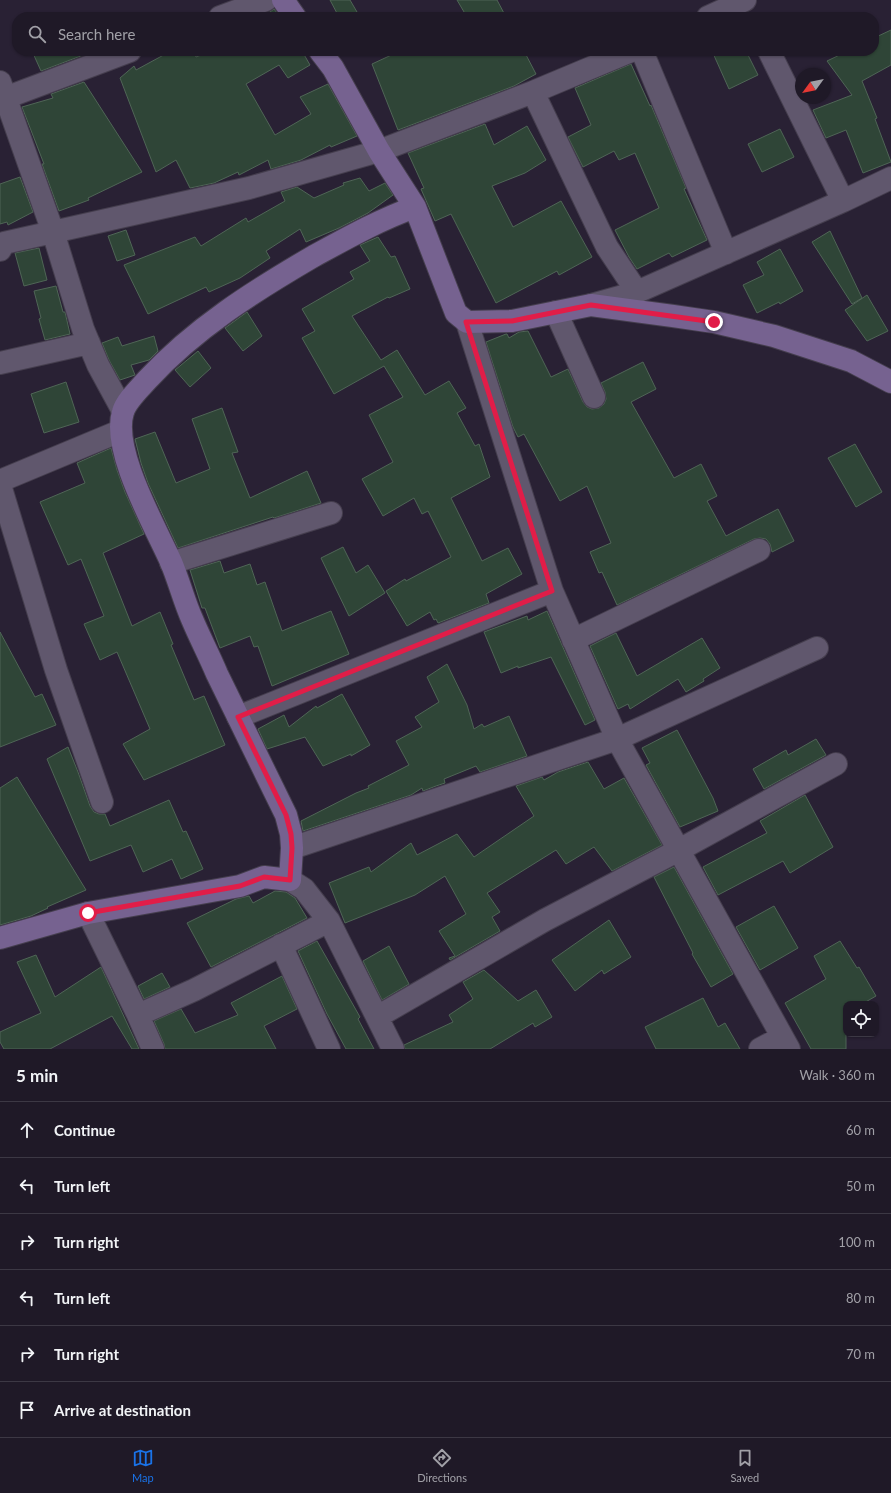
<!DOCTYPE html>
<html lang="en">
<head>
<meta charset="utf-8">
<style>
	:root { --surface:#1f1927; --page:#2c2633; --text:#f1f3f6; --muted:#a1a0a7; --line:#3c3844; --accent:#1a73e8 }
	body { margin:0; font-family:Lato,sans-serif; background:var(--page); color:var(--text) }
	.controls { position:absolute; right:12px; bottom:12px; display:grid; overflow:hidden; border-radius:8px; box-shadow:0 1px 3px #0004 }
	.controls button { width:36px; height:36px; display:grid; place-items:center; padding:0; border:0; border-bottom:1px solid var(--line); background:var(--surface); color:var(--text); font:20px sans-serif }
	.compass { position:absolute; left:795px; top:68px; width:36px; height:36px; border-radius:50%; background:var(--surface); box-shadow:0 1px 3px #0004; rotate:237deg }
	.stop { position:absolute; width:12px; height:12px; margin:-9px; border:3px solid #e11d48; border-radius:50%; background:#fff }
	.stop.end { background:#e11d48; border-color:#fff; box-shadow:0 1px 4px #0008 }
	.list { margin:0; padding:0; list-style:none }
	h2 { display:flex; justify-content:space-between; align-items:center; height:52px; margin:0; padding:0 16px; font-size:17px }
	h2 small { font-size:13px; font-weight:400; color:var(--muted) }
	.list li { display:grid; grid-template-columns:26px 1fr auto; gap:12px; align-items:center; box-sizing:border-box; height:56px; padding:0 16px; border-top:1px solid var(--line) }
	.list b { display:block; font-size:15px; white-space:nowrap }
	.list em { font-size:13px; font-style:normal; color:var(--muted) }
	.icon { flex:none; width:22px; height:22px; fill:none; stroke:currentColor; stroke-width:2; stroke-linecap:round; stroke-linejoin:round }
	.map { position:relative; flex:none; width:891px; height:1049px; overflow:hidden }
	.search { position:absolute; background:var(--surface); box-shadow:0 1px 3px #0004; left:12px; right:12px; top:12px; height:44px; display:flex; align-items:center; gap:10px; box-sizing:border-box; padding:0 14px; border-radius:16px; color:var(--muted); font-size:15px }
	.sheet { height:388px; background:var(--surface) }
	nav { display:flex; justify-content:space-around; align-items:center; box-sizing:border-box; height:56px; border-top:1px solid var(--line); background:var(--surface); font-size:11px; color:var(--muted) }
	nav a { display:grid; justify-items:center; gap:2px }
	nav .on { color:var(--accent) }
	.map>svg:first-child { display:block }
	.building { fill:#2f4537; stroke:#4f6556 }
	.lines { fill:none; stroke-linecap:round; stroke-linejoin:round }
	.street-casing { stroke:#453e4e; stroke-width:24 }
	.secondary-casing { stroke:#453e4e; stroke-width:24 }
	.street { stroke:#60576d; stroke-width:22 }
	.secondary { stroke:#766290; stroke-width:22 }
	.route { stroke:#e11d48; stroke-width:5 }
</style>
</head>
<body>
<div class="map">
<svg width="891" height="1049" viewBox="0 0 891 1049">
	<rect width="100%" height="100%" fill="#292134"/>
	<path class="building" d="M330,0h20l7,12 -8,5h-10z
		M457,0h40l9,17h-39z
		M274,9l6,8h-24l14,-5z
		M891,30v35l-29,16 15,37 -2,1 16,43 -28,11 -17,-43 -20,8 -13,-28 39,-15 -25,-34 21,-10h26v-13z
		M32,51h62l-53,20z
		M171,51h22l3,6 15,-6h91l8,14 -22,13 -9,-13 -33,19 29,51 36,-21 -11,-17 28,-13 29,52 -26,11 -1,-2 -29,15 -30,9 -3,-9 -29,15 -1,-3 -24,11 -24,5 -14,-28 -20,12 -36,-94 14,-12 2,4z
		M400,51h124l12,23 -22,12 -116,44 -26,-66z
		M712,51h34l12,24 -29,14z
		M631,64l19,42 1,-1 35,83 -2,1 23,51 -35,17 -3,-4 -32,16 -8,-12 -14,-27 44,-22 -24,-55 -16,7 -5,-9 -31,16 -15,-30 23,-12 -16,-37z
		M84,82l58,90 -54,26 1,2 -30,11 -17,-47h2l-22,-57 31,-9 -2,-4z
		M485,124l9,21 33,-19 19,34 -21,13 -33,13 21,41 48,-26 31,56 -33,18 -2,-4 -61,32 -45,-89 -16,7 -14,-32 3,-1 -16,-35z
		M780,129l14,28 -32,15 -14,-28z
		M20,177l13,35 -25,13 -1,-3 -7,2v-40z
		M360,178l9,13 16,-8 8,12 -25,18 -29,15 -33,14 -6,-13 -34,22 4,7 -30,20 -31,14 -3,-5 -58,27 -24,-49 71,-28 6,9 45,-28 2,4 37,-21 -4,-9 16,-5 17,11 30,-13 -1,-2z
		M126,230l9,25 -18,6 -9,-25z
		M830,231l32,67 -10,6 -40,-62z
		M378,237l13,20 4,-1 15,33 -21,9 -1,-1 -36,19 29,44 16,-10 28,45 24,-14 17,27 -9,5 18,33 4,-2 11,33 -39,21 31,63 26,-13 14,26 -36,20 3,9 -51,20 -2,-4 -2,1 -4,-8 -23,14 -21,-35 19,-12 1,2 45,-24 -23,-46 -6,3 -8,-16 -31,18 -21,-37 31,-17 -24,-47 34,-18 -19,-31 -50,28 -32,-56 13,-7 -13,-22 52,-30 -4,-7 20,-11 -10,-16z
		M39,248l8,32 -23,6 -9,-33z
		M780,249l23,42 -23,13 -1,-2 -22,11 -14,-28 21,-10 -7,-13z
		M56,286l7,26h2l5,22 -25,6 -6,-21 2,-1 -7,-27z
		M867,295l21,36 -21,10 -22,-31z
		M247,312l15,24 -19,15 -18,-23z
		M528,331l23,46 17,-8 15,33 4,5 5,2 7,-1 5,-4 2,-5 -1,-7 -4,-9 42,-21 13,27 -25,13 43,76 27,-14 16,32 -10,5 19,35 52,-27 16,32 -22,11 -2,-8 -4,-5 -6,-1 -6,1 -137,66 -15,-33 -3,1 -9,-21 21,-9 -24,-57 -27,15 -36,-67 -6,3 -5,-10 -27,-85 20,-8h1l2,4 10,-6z
		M154,336l4,15 -9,9 -18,5 4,10 -15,5 -11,-20 -7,-17 16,-6 4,9z
		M198,351l13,17 -21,19 -15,-17z
		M66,382l13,40 -35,11 -13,-39z
		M222,408l16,44 -6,1 18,45 57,-27 14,32 -47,15 -1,-1 -95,31 -30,-65 -7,-20 -6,-24 20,-7 21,51 34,-14 -18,-50z
		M855,444l27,48 -26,15 -28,-49z
		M111,448l6,22 8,22 19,42 -41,19 29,73 28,-14 13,32 -2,1 23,55 10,-4 21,49 -81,35 -21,-36 27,-15 -33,-77 -17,8 -16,-36 20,-8 -23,-57 -13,6 -28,-63 45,-19 -8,-20z
		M343,547l13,26 12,-8 17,28 -36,23 -28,-58z
		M220,561l4,12 26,-9 7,21 8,-3 17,49 49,-20 18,43 -77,32 -14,-40 -4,1 -4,-11 -30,12 -15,-40h-3l-12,-38z
		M547,611l48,109 -10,5 -34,-68 -33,11v-2l-17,7 -17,-41 43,-16 1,4z
		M0,632l35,65 7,-3 14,31 -56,22z
		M616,633l21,43 65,-38 18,30 -17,11 1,2 -18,11 -8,-13 -48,30 -2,-5 -10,5 -28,-63z
		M447,664l20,41 7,24 8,-5 2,3 25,-11 18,40 -47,16 -4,-6 -32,13 1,4 -9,3 -13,5 -1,-3 -11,7 -108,36 -2,-10 55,-28 13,-5 -1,-2 41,-21 -13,-24 26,-14 -7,-10 24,-15 -12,-25z
		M342,694l28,51 -19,11v-2l-28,12 -18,-29 -38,12 -9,-20 26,-14 5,12 27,-21 1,2z
		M677,730l36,68 5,13 -38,16 -34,-62 4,-2 -8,-15z
		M816,739l10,16 -62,34 -11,-20 33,-19 2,5z
		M68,747l10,25 12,34 4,6 5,2h6l5,12 59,-26 14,32 3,-1 17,38 -22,10 -9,-20 -29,13 -12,-27 -41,16 -43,-102z
		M588,762l16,27 20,-11 38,67 -50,26 -18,-24 -28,17 -10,-14 -69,43 13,19 -8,5 8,14 -50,29 -1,-2 6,-2 -16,-25 27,-17 -21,-38 -30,19 -70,28 -16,-40 40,-16 2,5 40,-29 6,12 40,-21 17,23 60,-41 -18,-30 26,-9 2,3 14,-8z
		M17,777l69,113 -39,17 1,1 -17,8 -31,9v-137z
		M805,795l28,52 -43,26 -7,-12 -65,34 -15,-28 64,-34 -7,-12z
		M674,867l59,107 -22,13 -19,-33 1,-1 -39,-76z
		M275,891l11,1 9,6 12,20 -96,49 -24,-44 49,-24 13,-3 4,7z
		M774,906l24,42 -38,22 -24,-43z
		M609,920l22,37 -27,17 -2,-4 -27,21 -23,-31z
		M317,941l43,76 -2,2 16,30h-28l-19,-35 -29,-63z
		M840,941l17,27 2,-1 17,29 -14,8h-16v45h-35l-26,-46 41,-24 -12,-23z
		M389,946l20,38 -27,16 -19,-39z
		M36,955l19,42 46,-30 38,82h-7l-20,-33 -62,33h-46l-4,-7v-10l41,-19 -24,-51z
		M484,970l34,31 18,-11 16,27 -17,10 -2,-4 -43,26h-85l-1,-4 49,-23 -4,-7 24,-16 -10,-17z
		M162,973l8,14 -26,12 -6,-13z
		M282,976l15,33 -33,17 12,23h-111l-1,-5 -10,-23 27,-12 14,24 43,-18 -7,-12z
		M703,998l15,29 7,-4 15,26h-84l-11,-22z"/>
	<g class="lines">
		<defs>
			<path id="street" d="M220,17l46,-17
				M708,17l37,-17
				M642,51l84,202
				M769,51l74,150
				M0,82l53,150 30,97 15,36 25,46
				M533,92l74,155 30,45
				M5,98l125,-47
				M0,250l4,-7 245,-55 130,-37 154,-59 98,-41
				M591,305l46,-13 206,-91 48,-23
				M556,312l38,85
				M467,322l85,269 65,148 172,310
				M0,363l89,-20
				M0,481l120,-50
				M0,485l56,185 46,132
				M171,563l160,-50
				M573,640l186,-90
				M238,717l314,-126
				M292,848l325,-109 200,-91
				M290,880l14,9 25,32 64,128
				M88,913l50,102 15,34
				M281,945l48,104
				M138,1015l56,-25 135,-69
				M377,1017l168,-97 134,-70 157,-86
				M760,1049l22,-12"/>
			<path id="secondary" d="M283,0l12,17
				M320,51l13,17 46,83 36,56 41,106 11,9 45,-1 79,-16 82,11 41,6 60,14 77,25 40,21
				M0,938l88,-25 152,-27 24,-9 26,3 2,-32 -1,-14 -5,-19c-23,-47 -46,-94 -69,-141 -8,-19 -17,-36 -25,-55 -8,-18 -13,-38 -21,-57 -16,-36 -60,-112 -48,-150 3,-11 17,-24 24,-32 48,-52 107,-89 167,-124 33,-18 65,-36 101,-49"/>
		</defs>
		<use href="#street" class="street-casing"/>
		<use href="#secondary" class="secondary-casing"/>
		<use href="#street" class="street"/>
		<use href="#secondary" class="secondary"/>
	</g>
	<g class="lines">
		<path class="route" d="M88,913l152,-27 24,-9 26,3 2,-32 -1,-14 -5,-19 -48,-98 314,-126 -86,-269 46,-1 79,-16 123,17"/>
	</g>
</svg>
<div class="controls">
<button><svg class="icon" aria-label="locate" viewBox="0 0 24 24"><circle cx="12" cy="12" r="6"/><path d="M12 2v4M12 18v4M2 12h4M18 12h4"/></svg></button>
</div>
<svg class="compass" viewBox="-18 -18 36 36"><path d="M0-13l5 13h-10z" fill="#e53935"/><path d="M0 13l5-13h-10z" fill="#a1a0a7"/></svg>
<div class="stop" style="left:88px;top:913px"></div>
<div class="stop end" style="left:714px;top:322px"></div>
<div class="search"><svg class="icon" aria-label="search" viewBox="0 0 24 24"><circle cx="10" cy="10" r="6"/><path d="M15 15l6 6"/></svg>Search here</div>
</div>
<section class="sheet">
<h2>5 min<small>Walk · 360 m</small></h2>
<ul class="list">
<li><svg class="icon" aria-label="ahead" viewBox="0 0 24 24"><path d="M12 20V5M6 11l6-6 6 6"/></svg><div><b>Continue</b></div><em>60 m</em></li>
<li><svg class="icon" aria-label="left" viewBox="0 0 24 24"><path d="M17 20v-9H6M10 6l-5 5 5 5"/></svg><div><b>Turn left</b></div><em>50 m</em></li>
<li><svg class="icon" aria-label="right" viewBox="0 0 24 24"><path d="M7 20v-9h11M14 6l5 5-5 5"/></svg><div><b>Turn right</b></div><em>100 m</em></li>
<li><svg class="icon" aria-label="left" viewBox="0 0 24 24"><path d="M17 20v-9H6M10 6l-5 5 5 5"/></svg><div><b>Turn left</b></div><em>80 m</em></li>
<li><svg class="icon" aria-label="right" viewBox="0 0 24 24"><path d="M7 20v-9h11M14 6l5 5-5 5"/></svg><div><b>Turn right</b></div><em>70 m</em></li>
<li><svg class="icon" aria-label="arrive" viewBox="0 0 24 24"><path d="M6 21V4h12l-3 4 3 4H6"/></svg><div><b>Arrive at destination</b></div></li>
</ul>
</section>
<nav>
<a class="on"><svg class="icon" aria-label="map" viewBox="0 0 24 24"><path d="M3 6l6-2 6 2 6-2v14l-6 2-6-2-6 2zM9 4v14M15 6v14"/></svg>Map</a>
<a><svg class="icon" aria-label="directions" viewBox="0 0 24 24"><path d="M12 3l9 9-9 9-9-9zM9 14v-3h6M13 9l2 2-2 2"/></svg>Directions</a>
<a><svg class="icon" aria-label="saved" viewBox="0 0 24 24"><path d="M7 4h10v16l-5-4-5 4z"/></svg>Saved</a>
</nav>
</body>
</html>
